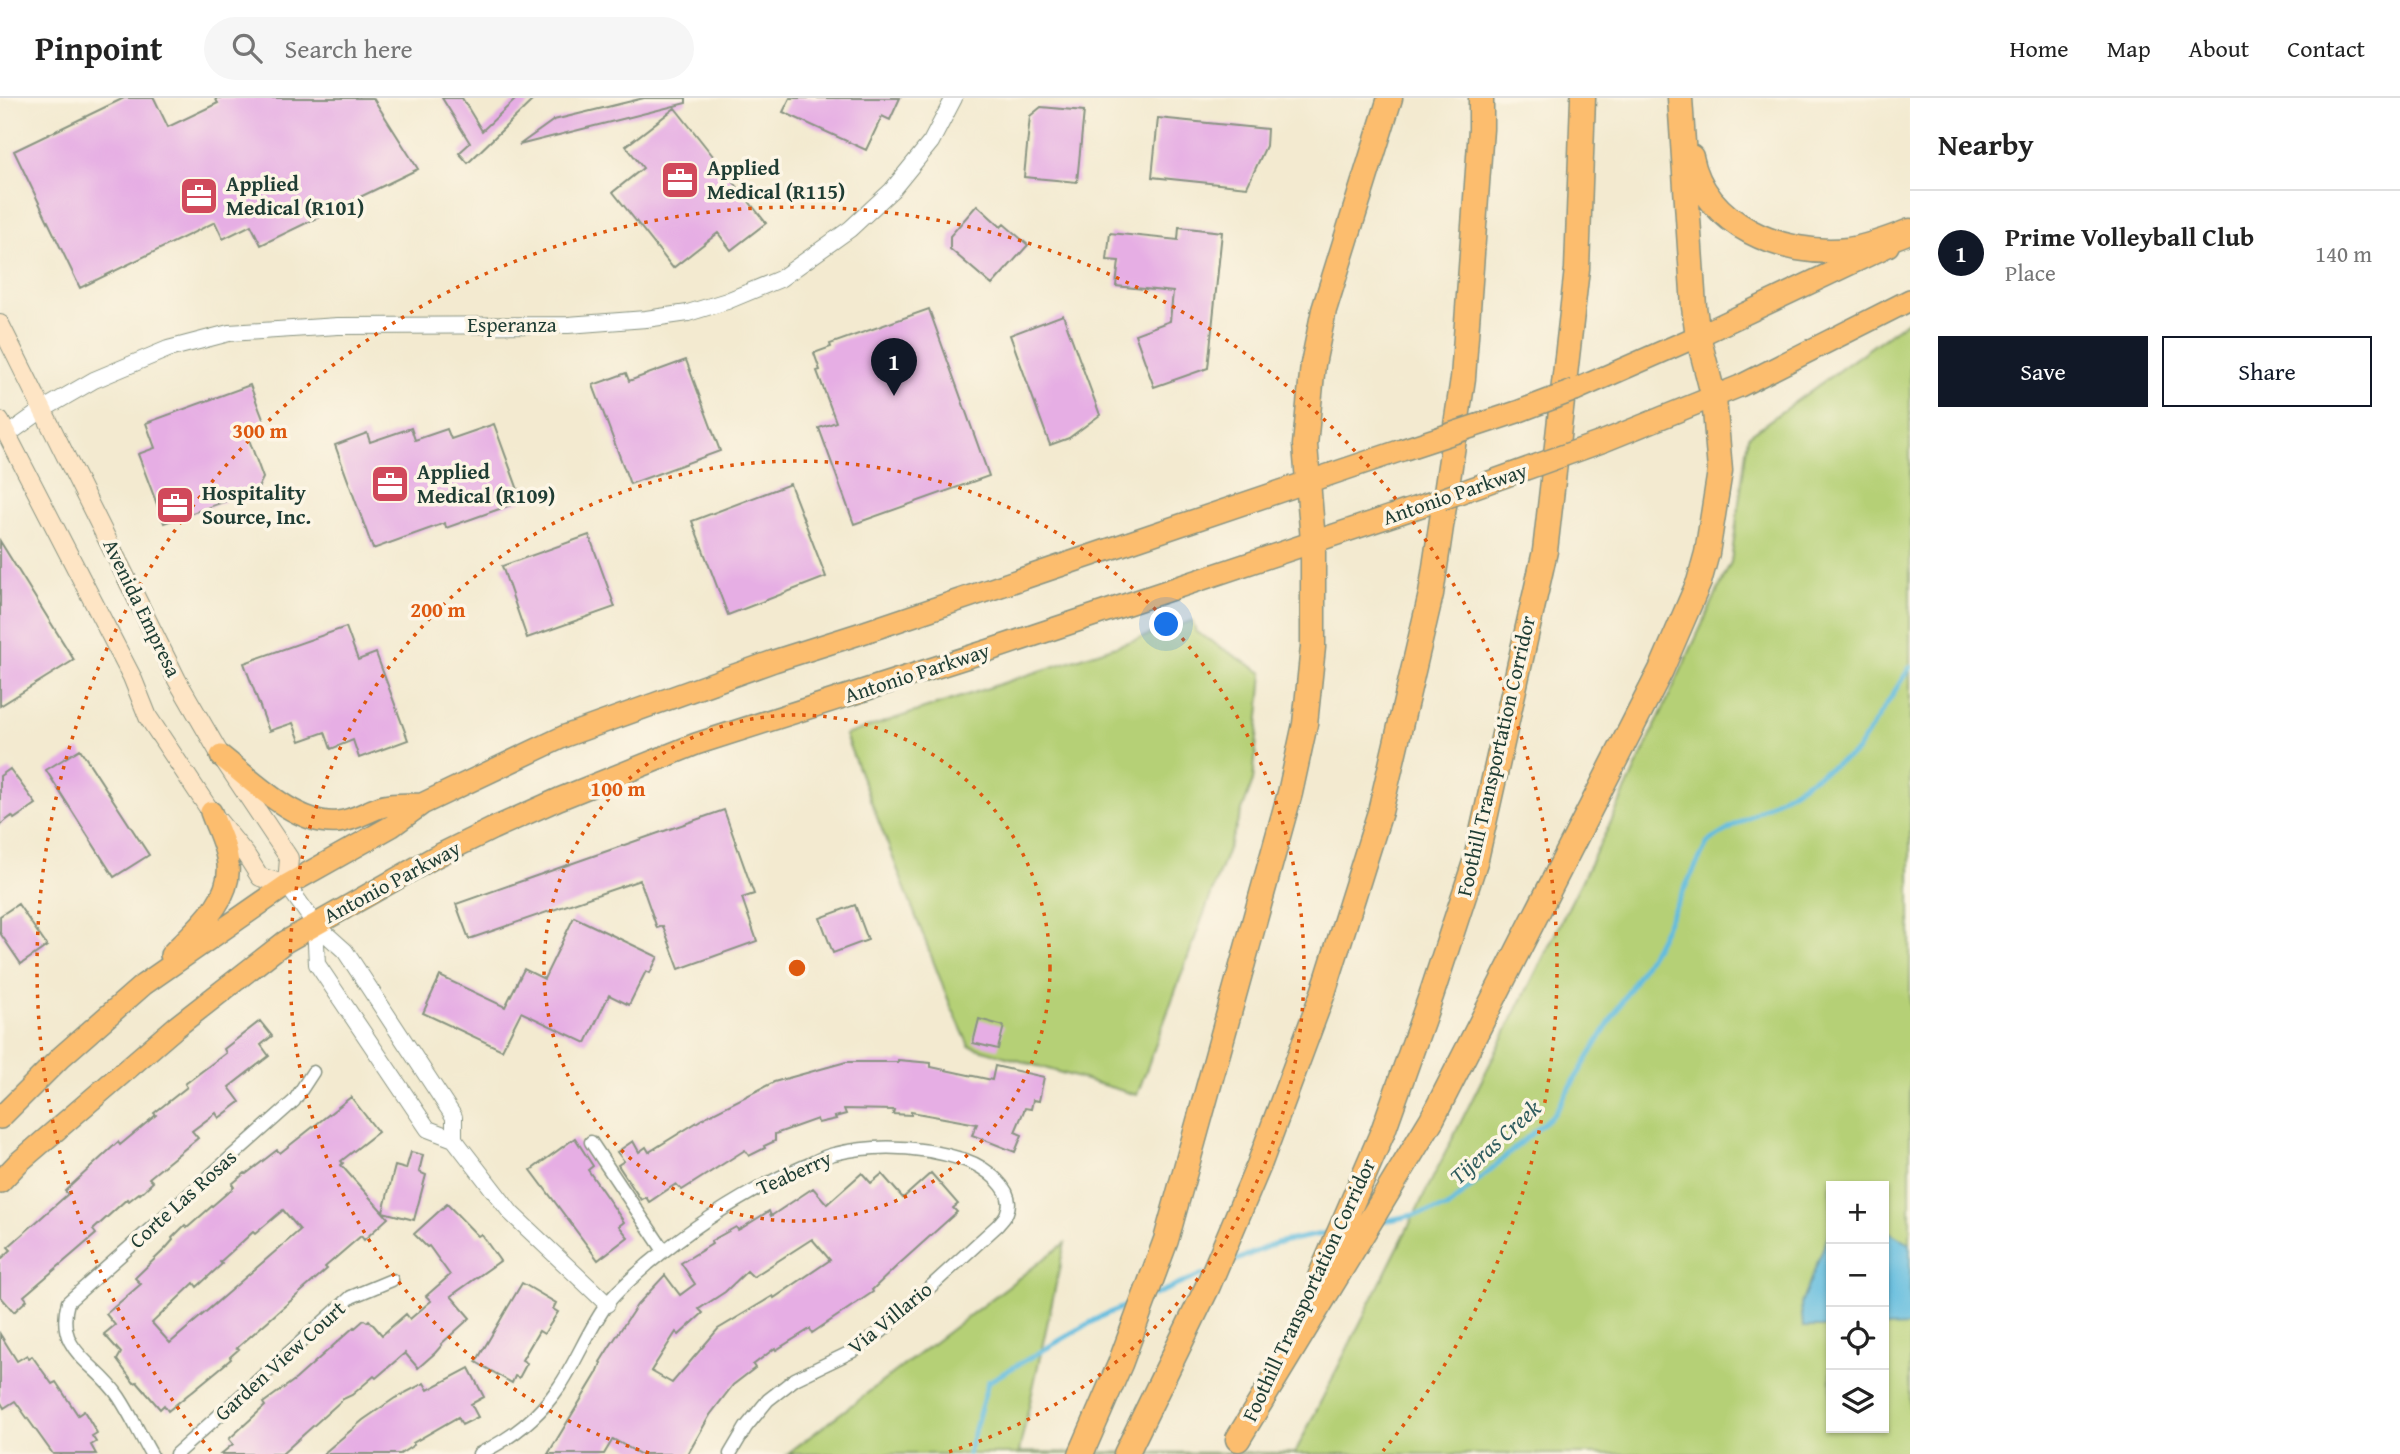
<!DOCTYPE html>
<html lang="en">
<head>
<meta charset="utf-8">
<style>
	:root { --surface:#fff; --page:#f6f6f6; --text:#222; --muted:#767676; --line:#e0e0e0; --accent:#111827 }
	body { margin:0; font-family:"Gentium Book Plus",serif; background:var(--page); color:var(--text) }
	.controls { position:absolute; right:21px; bottom:21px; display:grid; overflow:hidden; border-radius:0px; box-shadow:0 2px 5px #0004 }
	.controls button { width:63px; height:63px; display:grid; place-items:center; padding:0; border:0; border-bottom:2px solid var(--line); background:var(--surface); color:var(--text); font:35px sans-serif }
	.you { position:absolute; left:1167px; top:527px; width:24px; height:24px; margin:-18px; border:5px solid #fff; border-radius:50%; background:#1a73e8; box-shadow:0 0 0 10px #1a73e833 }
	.badge { display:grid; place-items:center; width:46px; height:46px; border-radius:50%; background:var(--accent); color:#fff; font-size:23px; font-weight:700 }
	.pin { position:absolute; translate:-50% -58px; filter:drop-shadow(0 2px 4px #0008) }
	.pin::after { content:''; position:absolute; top:37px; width:24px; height:21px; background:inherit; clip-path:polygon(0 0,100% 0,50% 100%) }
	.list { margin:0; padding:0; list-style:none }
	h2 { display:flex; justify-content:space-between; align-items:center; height:91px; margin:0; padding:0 28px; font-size:30px }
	h2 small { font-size:23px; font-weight:400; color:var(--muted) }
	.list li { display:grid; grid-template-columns:46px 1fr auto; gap:21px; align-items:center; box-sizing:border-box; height:126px; padding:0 28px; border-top:2px solid var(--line) }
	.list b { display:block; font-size:26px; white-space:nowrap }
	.list p { margin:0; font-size:23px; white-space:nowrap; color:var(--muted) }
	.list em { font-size:23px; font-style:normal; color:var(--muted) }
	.actions { display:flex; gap:14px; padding:21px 28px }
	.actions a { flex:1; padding:16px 0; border:2px solid var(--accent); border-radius:0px; text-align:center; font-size:24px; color:var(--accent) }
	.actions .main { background:var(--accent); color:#fff }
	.icon { flex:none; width:38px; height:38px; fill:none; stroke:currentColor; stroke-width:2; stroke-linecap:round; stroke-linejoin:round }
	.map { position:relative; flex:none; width:1910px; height:1356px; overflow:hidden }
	header { display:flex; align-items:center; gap:42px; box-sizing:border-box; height:98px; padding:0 35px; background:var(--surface); border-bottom:2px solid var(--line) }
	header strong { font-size:33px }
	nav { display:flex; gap:38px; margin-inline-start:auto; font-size:24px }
	.search { width:490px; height:63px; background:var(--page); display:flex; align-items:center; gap:18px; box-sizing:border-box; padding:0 24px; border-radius:38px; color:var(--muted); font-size:26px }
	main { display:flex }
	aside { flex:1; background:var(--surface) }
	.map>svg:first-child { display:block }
	.green { fill:#b5d076; stroke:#6a8655; stroke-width:2; fill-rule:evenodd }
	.water { fill:#61bcdf; stroke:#407c8a; stroke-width:2 }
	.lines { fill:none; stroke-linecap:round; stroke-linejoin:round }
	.stream { stroke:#61bcdf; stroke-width:5 }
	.building { fill:#e6aee4; fill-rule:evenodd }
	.minor-casing { stroke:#899482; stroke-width:15 }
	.tertiary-casing { stroke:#899482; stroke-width:18 }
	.secondary-casing { stroke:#899482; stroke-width:20 }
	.primary-casing { stroke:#899482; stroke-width:24 }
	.motorway-casing { stroke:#899482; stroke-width:27 }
	.minor { stroke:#fff; stroke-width:12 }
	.tertiary { stroke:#fff; stroke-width:16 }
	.secondary { stroke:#fee5c5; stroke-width:18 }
	.primary { stroke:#fcbd6e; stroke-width:21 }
	.motorway { stroke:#fcbd6e; stroke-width:24 }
	.primary-bridge-casing { stroke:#899482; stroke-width:24; stroke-linecap:butt }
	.primary-bridge { stroke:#fcbd6e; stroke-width:21 }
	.ring { fill:none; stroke:#de580e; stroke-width:3.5; stroke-dasharray:3.5 7 }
	.labels { text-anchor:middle; stroke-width:7; stroke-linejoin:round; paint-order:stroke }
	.poi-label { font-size:21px; font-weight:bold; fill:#1f3d34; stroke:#fcf5e5; text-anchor:start }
	.street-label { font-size:21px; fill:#1f3d34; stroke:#fcf5e5 }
	.water-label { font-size:23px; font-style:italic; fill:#305d5f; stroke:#fcf5e5 }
	.centre { fill:#de580e; stroke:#fcf5e5; stroke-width:3.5 }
	.ring-label { font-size:21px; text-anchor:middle; font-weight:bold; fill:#de580e; stroke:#fcf5e5; stroke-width:7; stroke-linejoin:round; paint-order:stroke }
</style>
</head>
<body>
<header>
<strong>Pinpoint</strong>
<div class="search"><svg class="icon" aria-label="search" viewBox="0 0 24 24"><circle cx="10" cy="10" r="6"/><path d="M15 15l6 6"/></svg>Search here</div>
<nav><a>Home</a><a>Map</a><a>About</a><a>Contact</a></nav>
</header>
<main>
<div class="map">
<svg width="1910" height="1356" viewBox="0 0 1910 1356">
	<rect width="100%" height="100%" fill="#fcf5e5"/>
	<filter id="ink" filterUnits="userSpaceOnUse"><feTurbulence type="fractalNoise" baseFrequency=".0143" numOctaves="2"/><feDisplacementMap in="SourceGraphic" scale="14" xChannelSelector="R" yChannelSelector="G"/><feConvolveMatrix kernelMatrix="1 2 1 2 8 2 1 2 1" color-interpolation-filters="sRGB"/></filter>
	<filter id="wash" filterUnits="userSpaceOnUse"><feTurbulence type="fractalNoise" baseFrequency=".00686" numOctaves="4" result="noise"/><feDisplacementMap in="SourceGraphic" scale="28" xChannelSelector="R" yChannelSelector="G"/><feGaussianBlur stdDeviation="1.57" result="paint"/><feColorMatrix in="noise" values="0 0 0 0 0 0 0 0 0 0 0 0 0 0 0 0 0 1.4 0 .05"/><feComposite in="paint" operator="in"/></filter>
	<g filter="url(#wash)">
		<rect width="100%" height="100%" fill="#f3ead0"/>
		<path class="green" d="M1910,221v1135h-1123l278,-211 -46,209 276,1 314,-627 122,-264 17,-126zM1831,1088h53v242h-53z
			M1192,523l4,11 67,41 -10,108 -116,314 -168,-49 -19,-42 -105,-269z"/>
		<path class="water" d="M1831,1130v99h-28l-2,-23z
			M1884,1131l26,15v82l-26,1z"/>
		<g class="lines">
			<path class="stream" d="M1380,1124l67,-14 107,-94 101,-167 53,-105 148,-90 54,-85
				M1225,1167l51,-22 56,-11
				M1154,1197l49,-21
				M968,1356l20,-72 114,-66 33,-14"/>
		</g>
		<g id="blocks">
			<path class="building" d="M124,0h30l14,29 50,-24 -3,-5h158l45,71 -157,76 -10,-20 -28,14 -8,-17 -135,66 -66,-137z
				M442,0h20l20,33 35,-33h18l-67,65 -9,-10 11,-10z
				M644,0h42v5l-167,42 35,-25z
				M790,0h110l-10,22 -8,-4 -16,34 -83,-38z
				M1041,9l43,4 -7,71 -53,-5 6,-61z
				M675,10l91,115 -35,27 -13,-17 -45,35 -60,-76 30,-24 -17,-22z
				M1158,20l109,11 -1,17 -19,41 -95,-10z
				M977,107l24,22 3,-3 24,21 -36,40 -42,-36v-13z
				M1179,129l43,5 -14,136 -54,19 -19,-53 35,-13 3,-29 -57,-6 3,-25 -12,-1 3,-27 68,7z
				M929,211l60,167 -135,48 -35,-96 17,-6 -19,-51 3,-1 -6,-17 17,-6 -1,-3z
				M1063,217l37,100 -31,23 -19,7 -40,-110z
				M686,262l34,91 -90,33 -37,-99 33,-12 3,8z
				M250,287l16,42 -19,7 16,44 -6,12 -93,33 -26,-69 17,-6 -9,-25z
				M494,326l28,77 -76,27 -1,-5 -72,26 -38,-104 32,-12 3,9 41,-14 4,12 32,-11 4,10z
				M790,386l36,93 -98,38 -36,-94z
				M589,437l26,72 -88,31 -25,-72z
				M0,443l74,119 -74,46z
				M346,529l12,33 18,-7 32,87 -49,18 -6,-18 -22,9 -6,-17 -25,9 -7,-18 -24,8 -25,-68z
				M80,651l69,106 -35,22 -68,-107z
				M10,671l26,35 -22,15 -2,-3 -12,9v-49z
				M724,712l30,84 -12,4 15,43 -78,28 -16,-43 -6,2 -17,-48 -171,59 -13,-35z
				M18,806l29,42 -26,18 -21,-31v-17z
				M855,807l13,35 -35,13 -13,-35z
				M574,819l84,40 -8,16 -4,-2 -17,34 -20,-10 -23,48 -65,-31 -19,38 -79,-37 17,-37 65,31 19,-38 20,10z
				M979,921l25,7 -6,23 -25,-6z
				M260,923l12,15 -11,9 8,11 -40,31 11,15 -21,16 -3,-5 -24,18 6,7 -49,40 4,4 -13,12 -1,-1 -10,8 -2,-2 -34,31 3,4 -72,62 3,4 -13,12 -14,-16v-36l11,-10 -3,-3 60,-53 -3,-3 53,-49 2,3 36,-30 -2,-2 33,-26 -2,-3 41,-31 -2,-4z
				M898,962l33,3v4l61,13 3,-14 49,11 -5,24 -6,-1 -2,9 -6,-1 -10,24 7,3 -7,17 -43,-17 5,-11 -66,-12v3l-18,-1 1,-4 -50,-1 2,5 -11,3 1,2 -18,4 -1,-4 -42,15v7l-11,5 1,2 -16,8 -4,-6 -63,40 -6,-6 -27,18 -3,-5 -5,3 -23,-35 6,-4 -7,-9 16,-11 6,11 7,-5 3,5 58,-36 67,-34 72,-20h52z
				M351,999l27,35 -37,29 2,2 -2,2 47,53 -24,22 -3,-4 -36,31 2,2 -90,79 2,1 -9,8 1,2 -13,11 -50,41 -4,-6 -4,4 -23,-27 -3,1 -17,-23 4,-7 -17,-19 11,-9 -9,-11 35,-30 -6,-6 31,-30 7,-8 -1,-2 13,-13 2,3 24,-21 23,-20 -2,-3 13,-11 1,1 31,-24 3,3zM283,1112l17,20 -130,113 -18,-20 42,-40 3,4 25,-23 -2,-2 33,-30 2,2z
				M575,1040l18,28 -5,4 36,52 -5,4 9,11 -30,23 -67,-90z
				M411,1054l12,3 -4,17 7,3 -12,45 -31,-8 12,-46 11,3z
				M862,1075l9,10 11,-9 21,24 28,-25 27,31 -5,4 4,4 -59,53 -26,25 1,2 -61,41 -2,-4 -34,21 -1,-2 -22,17 2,3 -22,17 -23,30 -22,39h-48l-27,-15 -9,15h-56l49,-81 4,-10 -1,-1 10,-16 27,-41 28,-30 15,20 15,-11 -14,-21 31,-19 -1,-3 25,-14 2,3 4,-2 27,-17 2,5 42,-28 14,16zM812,1141l18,21 -56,38 -1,-2 -55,33 -46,54 -21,-12 25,-39 3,3 24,-22 -4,-4 26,-17 22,-21 6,6z
				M447,1106l31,32 3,-2 19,27 -49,35 19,22 -29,26 1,1 -7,8 -17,15 -13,-15 -29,25 -2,-2 -22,19 -9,4 -61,55h-61l12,-10 -4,-5 36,-33 -2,-3 33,-24 58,-52 1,1 9,-8 3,2 2,-2 13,15 24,-21 4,5 21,-18 -5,-5 24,-21 -21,-29 -2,1 -13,-13z
				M522,1185l34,20 -3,6 5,3 -14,22 -5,-3 -17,29 5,3 -8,15 -4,-2 -3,7 -36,-21z
				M0,1236l17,27 10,-6 2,3 3,-2 20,28 4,-2 22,33 6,-4 13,22 -5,3 4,6 -5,3 5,9h-43l-38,-53 -11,7 -4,-7z
				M469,1270l15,29 -13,7 7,13 -16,8 -4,-8 -45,26 1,2 -14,9h-77l40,-34 32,-22 29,-15 4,7z"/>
		</g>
	</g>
	<g filter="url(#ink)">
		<use href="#blocks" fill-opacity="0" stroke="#899482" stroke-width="2"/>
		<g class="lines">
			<defs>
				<path id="minor" d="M591,1044l73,109
					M151,1356c-11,-19 -20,-39 -32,-57 -23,-35 -65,-45 -51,-95l226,-201 19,-29
					M176,1356l175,-157 41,-17
					M479,1356c33,-16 59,-36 80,-67 18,-26 29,-57 48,-83 11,-15 27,-27 41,-40 48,-40 100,-74 157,-98 9,-4 19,-10 29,-12 45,-11 87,-8 131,6 18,6 52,29 42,52 -1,5 -6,9 -9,13l-116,106 -29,20 -58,28 -27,21 -22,27 -16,27"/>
				<path id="tertiary" d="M7,337l35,-25 52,-30 74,-31 61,-16 109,-7 230,-1 78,-6 42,-6 39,-12 53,-22 70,-50 42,-39 39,-48 23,-44
					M287,787l28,39 30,27 109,166v22
					M315,826l2,40 111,165 26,10 57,74 96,91"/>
				<path id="secondary" d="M0,226l177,356 44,76 68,102 -2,27 -27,-8 -14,-22 -35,-43 -63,-95 -16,-40 -132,-256"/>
				<path id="primary" d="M1575,292l123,-54 190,-90
					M1604,343l136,-55 170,-86
					M221,658c31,24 75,70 117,66 18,-2 30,-12 46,-16 12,-3 26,-1 38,-2
					M171,857c22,-24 61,-53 57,-90 -1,-18 -11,-36 -17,-53
					M0,1020l61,-61 82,-72 144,-100 105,-59 30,-22 143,-68 209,-75 88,-28 540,-183
					M0,1084l18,-19 158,-136 109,-85 150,-85 57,-28 67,-30 137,-55 294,-94 452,-151"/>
				<path id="motorway" d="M1691,59c14,69 93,100 157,93 21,-3 42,-11 62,-19
					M1320,1179l63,-146 48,-135 45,-137 69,-308 32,-282 6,-171
					M1238,1341l194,-320 229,-449 38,-88 8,-29 13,-82 -6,-73 -16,-62 -4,-29 -14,-209
					M1081,1356l39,-90 46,-124 124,-447 15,-69 8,-77v-106l-8,-96 8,-81 11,-54 66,-212
					M1126,1356l81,-166 52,-123 64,-172 57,-181 51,-218 32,-216 18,-249v-31"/>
			</defs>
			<use href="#minor" class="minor-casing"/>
			<use href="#tertiary" class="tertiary-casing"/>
			<use href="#secondary" class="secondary-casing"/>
			<use href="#primary" class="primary-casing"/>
			<use href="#motorway" class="motorway-casing"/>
			<use href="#minor" class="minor"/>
			<use href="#tertiary" class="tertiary"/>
			<use href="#secondary" class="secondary"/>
			<use href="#primary" class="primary"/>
			<use href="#motorway" class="motorway"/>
			<defs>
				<path id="primary-bridge" d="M1402,352l115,-38 58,-22
					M1442,401l162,-58"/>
			</defs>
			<use href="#primary-bridge" class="primary-bridge-casing"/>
			<use href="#primary-bridge" class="primary-bridge"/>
		</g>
	</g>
	<g class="ring">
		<circle cx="797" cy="870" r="253"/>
		<path d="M649 1355A507 507 0 1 1 945 1355"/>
		<path d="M211 1353A760 760 0 1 1 1383 1353"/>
	</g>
	<defs>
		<symbol id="office-square" viewBox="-11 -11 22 22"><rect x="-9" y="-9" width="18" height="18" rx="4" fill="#d1495b" stroke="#fcf5e5"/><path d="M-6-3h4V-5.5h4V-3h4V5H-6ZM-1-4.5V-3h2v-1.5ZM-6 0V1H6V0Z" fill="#fff"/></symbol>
	</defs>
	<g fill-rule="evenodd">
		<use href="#office-square" x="658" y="60" width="44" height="44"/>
		<use href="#office-square" x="177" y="76" width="44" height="44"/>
		<use href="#office-square" x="368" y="364" width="44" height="44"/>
		<use href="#office-square" x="153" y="385" width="44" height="44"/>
	</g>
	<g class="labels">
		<g class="poi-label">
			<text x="707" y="77">Applied<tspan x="707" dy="24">Medical (R115)</tspan></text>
			<text x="226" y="93">Applied<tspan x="226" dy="24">Medical (R101)</tspan></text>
			<text x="417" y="381">Applied<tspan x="417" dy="24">Medical (R109)</tspan></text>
			<text x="202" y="402">Hospitality<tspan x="202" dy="24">Source, Inc.</tspan></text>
		</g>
		<g class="street-label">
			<text x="512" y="234">Esperanza</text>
			<text transform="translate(1455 396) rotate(-19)" y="7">Antonio Parkway</text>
			<text transform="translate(142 510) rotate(64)" y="7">Avenida Empresa</text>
			<text transform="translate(917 575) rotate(-18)" y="7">Antonio Parkway</text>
			<text transform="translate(1496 658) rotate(-77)" y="7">Foothill Transportation Corridor</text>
			<text transform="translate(392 784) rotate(-28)" y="7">Antonio Parkway</text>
			<text transform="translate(794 1075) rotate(-24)" y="7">Teaberry</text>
			<text transform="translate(183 1101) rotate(-42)" y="7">Corte Las Rosas</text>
			<text transform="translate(1309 1192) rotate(-65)" y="7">Foothill Transportation Corridor</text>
			<text transform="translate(890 1220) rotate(-39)" y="7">Via Villario</text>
			<text transform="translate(280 1263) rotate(-42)" y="7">Garden View Court</text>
		</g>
		<g class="water-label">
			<text transform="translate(1495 1044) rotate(-42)" y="8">Tijeras Creek</text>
		</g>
	</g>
	<circle cx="797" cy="870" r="10" class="centre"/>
	<g class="ring-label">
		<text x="260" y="340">300 m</text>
		<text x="438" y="519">200 m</text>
		<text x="618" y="698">100 m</text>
	</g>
</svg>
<div class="controls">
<button>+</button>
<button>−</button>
<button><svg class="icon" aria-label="locate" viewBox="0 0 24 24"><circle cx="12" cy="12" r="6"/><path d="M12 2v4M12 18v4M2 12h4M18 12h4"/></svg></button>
<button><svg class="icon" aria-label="layers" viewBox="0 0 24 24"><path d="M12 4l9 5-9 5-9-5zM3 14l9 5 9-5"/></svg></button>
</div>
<div class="you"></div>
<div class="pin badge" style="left:894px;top:298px">1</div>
</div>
<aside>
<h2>Nearby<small></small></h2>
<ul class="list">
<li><span class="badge">1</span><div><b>Prime Volleyball Club</b><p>Place</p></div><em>140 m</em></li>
</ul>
<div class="actions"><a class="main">Save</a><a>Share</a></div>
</aside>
</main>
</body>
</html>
